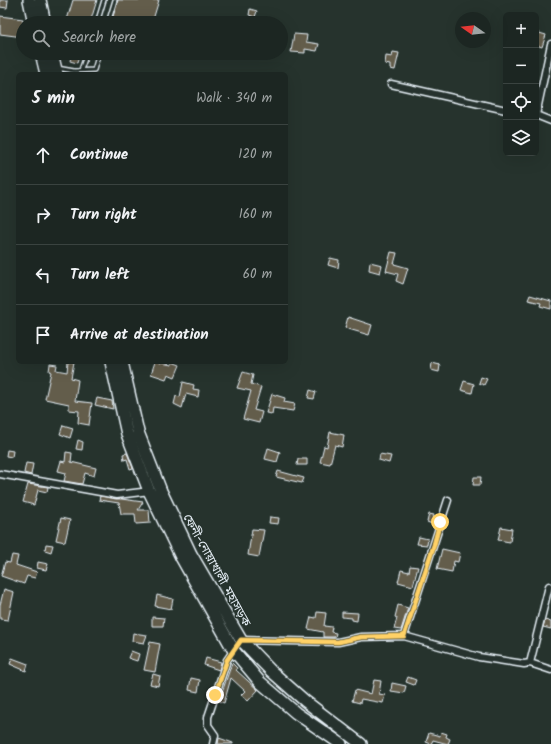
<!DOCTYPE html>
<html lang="en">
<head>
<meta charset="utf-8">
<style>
	:root { --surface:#1c2622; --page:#252e2a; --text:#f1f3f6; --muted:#a0a5a5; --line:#3a4340 }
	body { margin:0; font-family:Kalam,"Noto Sans Bengali",sans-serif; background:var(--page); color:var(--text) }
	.controls { position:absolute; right:12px; top:12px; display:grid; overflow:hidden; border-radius:6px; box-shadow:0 4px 16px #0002 }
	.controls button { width:36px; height:36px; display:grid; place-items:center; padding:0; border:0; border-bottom:1px solid var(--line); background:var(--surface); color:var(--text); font:20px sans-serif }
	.compass { position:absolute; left:455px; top:12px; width:36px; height:36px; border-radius:50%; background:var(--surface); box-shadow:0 4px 16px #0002; rotate:284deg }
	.stop { position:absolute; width:12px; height:12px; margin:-9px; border:3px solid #ffd166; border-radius:50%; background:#fff }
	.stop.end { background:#ffd166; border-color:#fff; box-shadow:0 1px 4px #0008 }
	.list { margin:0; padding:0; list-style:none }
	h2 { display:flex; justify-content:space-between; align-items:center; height:52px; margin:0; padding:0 16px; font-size:17px }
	h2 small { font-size:13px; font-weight:400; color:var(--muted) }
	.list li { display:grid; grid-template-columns:26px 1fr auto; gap:12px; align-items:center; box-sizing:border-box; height:60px; padding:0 16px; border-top:1px solid var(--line) }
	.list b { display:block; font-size:15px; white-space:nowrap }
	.list em { font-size:13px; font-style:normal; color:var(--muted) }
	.icon { flex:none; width:22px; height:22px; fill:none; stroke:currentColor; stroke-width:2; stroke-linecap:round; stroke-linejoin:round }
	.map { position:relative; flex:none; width:551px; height:744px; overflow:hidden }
	.search { position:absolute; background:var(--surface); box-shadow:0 4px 16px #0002; left:16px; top:16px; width:272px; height:44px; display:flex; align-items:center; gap:10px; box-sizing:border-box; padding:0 14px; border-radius:22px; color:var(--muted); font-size:15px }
	.panel { position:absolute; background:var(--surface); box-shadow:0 4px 16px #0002; left:16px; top:72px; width:272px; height:292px; border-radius:6px }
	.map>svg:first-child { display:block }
	.building { fill:#645d4c; stroke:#e8f1f8 }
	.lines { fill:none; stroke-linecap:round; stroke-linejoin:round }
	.lane-casing { stroke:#e8f1f8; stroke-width:6 }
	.street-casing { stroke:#e8f1f8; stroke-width:9 }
	.highway-casing { stroke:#e8f1f8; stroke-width:14 }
	.lane { stroke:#26332d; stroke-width:3 }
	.street { stroke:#26332d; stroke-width:6 }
	.highway { stroke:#26332d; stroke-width:11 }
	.route { stroke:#ffd166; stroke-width:5 }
	.labels { text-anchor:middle; stroke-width:3.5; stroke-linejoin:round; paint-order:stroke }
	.street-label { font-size:12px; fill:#e8f1f8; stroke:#26332d }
</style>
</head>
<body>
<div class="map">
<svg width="551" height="744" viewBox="0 0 551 744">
	<rect width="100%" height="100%" fill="#26332d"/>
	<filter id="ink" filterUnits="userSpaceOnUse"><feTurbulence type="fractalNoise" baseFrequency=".025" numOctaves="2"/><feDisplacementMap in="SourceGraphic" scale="8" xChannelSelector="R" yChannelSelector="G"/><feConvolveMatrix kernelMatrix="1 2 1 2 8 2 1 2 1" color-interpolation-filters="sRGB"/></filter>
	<g filter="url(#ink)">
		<path class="building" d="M0,0h8l-1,8 -7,-1z
			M73,0h24l-7,23h-24z
			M118,0h41l-7,23h-41z
			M250,9l7,2 -2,6 -6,-2z
			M0,16l23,3v18l-23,-3z
			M536,32l10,3 -4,12 -6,-2z
			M294,34l13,1 -1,7 13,2 -2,7 -12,-2v4l-14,-1z
			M393,52l6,1 -4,17 -5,-1v-4l-5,-1 1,-8 6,1z
			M72,53h8l-3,10 -7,-2z
			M391,252l6,1 -3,11 14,4 -5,16 -7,-3 2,-7 -12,-3z
			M330,258l9,2 -1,8 -10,-3z
			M370,262l12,3 -2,8 -11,-3z
			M530,295l21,6v8l-11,-3 1,-3 -13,-3z
			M348,317l24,8 -3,10 -24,-7z
			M68,362h6l-3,16 7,2 -3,21 17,2 -3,22 -11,-2 1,-12 -10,-1v-6l-24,-5 6,-27 -2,-1 1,-7 7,1 -1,5 11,2z
			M155,362l17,3v-3l8,3 -5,12 -7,-3 -2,5 -15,-5z
			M432,363l8,2 -1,7 -8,-2z
			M243,372l10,3 -2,9 10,3 -7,23 8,2 -3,11 -16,-4 8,-28 -14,-3z
			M481,377l6,2 -3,6 -5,-2z
			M464,381l10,3 -2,9 -11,-3z
			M183,382l11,3 -1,4 6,1 -1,7 -12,-3 -4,14 -8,-4 2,-8 4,1z
			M310,390l6,2 -2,7 -6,-1z
			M272,394l13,4 -1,4 11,2 -2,7 -20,-3 -1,6 -6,-1z
			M97,398l15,3 1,8 -18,-4z
			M63,425l10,3 -3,10 -10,-4z
			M330,432l14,3 -2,12 -7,-2 -5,19 -10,-2 4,-16 3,1z
			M78,440l5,2 -1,8 -6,-1z
			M268,448l12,4 -3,10 -12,-3z
			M7,450l6,1 -1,6 -6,-1z
			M66,452l6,1 -1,9 25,6 -2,8 -9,-3 -3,11 -18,-3 2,-8 -8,-2 3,-10 4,1z
			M127,453l6,15 -3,1 -3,-10 -3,1 -1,-6z
			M380,454l11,2 -2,7 -10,-3z
			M298,459h9v6h-10z
			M26,463l7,1 -2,11 -7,-2z
			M278,471l26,7 -2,5 -26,-6z
			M474,477h7l-1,8h-7z
			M28,484l20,3 -1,5 -9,-2 -4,15 -11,-3z
			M100,496l43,6 -5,8h11l1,13 -14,1 -1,-10h-14l-2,-11 -20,-3z
			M429,514l5,1 -2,9 -5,-2z
			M270,517l9,1 -1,6 -9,-1z
			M61,518l9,2 -5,22 -9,-2z
			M501,527l11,2 -2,13 -12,-2z
			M252,529l12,1 -5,27 -11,-2z
			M419,537l9,2 -1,6 -10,-1z
			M46,544l7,1 -2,7 -6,-2z
			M442,549l18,4 -2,9 -4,-1 -2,11 -15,-3z
			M12,555l6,1 -2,9 21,7 -2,6 -8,-2 -3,8 -23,-8 4,-14 5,1z
			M38,562l10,2 -2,6 -9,-2z
			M410,566l8,1 -5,19 -15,-4 3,-12 8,2z
			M4,589l10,3 -6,28 -8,-1v-14z
			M157,595l16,4 -2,10 -16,-3z
			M398,605l10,3 -7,22 -7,-1 3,-11 -2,-1z
			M317,612l9,1 -2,13 8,1 -1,5 5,1 -1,4h-12v-5l-15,-3 3,-12 5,1z
			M342,612l16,1 -1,8 -5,-1v-2l-10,-1z
			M152,617l12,1 -1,8h-11z
			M545,620l6,2v7l-8,-2z
			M133,633l14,2 -3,8 -12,-2z
			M150,642l10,2 -5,28 -11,-2z
			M131,651l8,3 -2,7 -9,-3z
			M12,658l16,6 -2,7 -16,-7z
			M206,658l15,4 -2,8 -15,-5z
			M232,663l5,5 -1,2 22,20 -10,11 -7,-6 4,-4 -14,-13 -7,25 -5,-2z
			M153,674l7,2 -2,10 -8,-2z
			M408,677l8,3 -2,5 -8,-3z
			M191,678l9,2 -2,12 -9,-2z
			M374,680l7,1 -2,13 6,1 -2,8 -22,-4 -1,4 -8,-2 3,-11 16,4z
			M392,683l14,3 -2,7 -13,-2z
			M441,732l6,2 -1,3 4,2 -2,5 -15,-4 -2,4 -5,-2 3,-9 11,3z
			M219,738l14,5v1h-15z"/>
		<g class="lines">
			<defs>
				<path id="lane" d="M97,23l7,-23
					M108,23l7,-23
					M57,68l17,3 20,-1 5,-17
					M81,70l6,-17"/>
				<path id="street" d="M391,84l115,26
					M536,115l15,-71
					M536,115l15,6
					M0,474l117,21 33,-4
					M404,636l44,-136
					M530,663l19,-77
					M213,744l2,-9 -7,-10v-8l19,-57 14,-20 97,2 23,-5 43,-1 75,21 45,7 6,-1 21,7"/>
				<path id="highway" d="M29,0l5,23
					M40,0l5,23
					M41,53l5,21
					M52,53l5,21
					M111,362l16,72 22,57 32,66 53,94 26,31 36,31 45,31
					M122,362l16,70 23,59 30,63 50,86 30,31 34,30 56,43"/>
			</defs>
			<use href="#lane" class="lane-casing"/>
			<use href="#street" class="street-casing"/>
			<use href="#highway" class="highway-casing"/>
			<use href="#lane" class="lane"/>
			<use href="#street" class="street"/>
			<use href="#highway" class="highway"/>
		</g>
	</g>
	<g class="lines" filter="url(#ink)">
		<path class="route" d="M215,695l12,-35 14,-20 97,2 23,-5 43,-1 30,-91 6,-23"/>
	</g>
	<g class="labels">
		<g class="street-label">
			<text transform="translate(217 570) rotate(61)" y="4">ফেনী-নোয়াখালী মহাসড়ক</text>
		</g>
	</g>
</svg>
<div class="controls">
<button>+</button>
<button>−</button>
<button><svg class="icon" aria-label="locate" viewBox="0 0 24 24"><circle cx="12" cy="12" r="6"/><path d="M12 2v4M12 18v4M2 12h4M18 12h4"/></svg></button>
<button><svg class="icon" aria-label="layers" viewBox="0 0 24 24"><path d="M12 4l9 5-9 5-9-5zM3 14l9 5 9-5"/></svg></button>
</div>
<svg class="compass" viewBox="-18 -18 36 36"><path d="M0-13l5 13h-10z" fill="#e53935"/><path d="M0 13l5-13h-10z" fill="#a0a5a5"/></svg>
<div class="stop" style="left:440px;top:522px"></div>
<div class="stop end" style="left:215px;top:695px"></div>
<div class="search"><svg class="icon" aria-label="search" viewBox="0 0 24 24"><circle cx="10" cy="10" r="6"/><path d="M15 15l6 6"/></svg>Search here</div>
<section class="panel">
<h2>5 min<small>Walk · 340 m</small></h2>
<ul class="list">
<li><svg class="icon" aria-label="ahead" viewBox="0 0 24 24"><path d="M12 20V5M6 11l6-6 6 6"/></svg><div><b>Continue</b></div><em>120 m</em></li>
<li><svg class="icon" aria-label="right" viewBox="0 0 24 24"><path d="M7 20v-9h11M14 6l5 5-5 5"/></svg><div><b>Turn right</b></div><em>160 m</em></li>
<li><svg class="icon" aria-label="left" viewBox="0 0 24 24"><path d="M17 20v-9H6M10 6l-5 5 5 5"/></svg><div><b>Turn left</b></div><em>60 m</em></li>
<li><svg class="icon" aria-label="arrive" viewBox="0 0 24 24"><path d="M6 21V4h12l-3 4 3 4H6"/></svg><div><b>Arrive at destination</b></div></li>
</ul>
</section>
</div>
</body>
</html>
